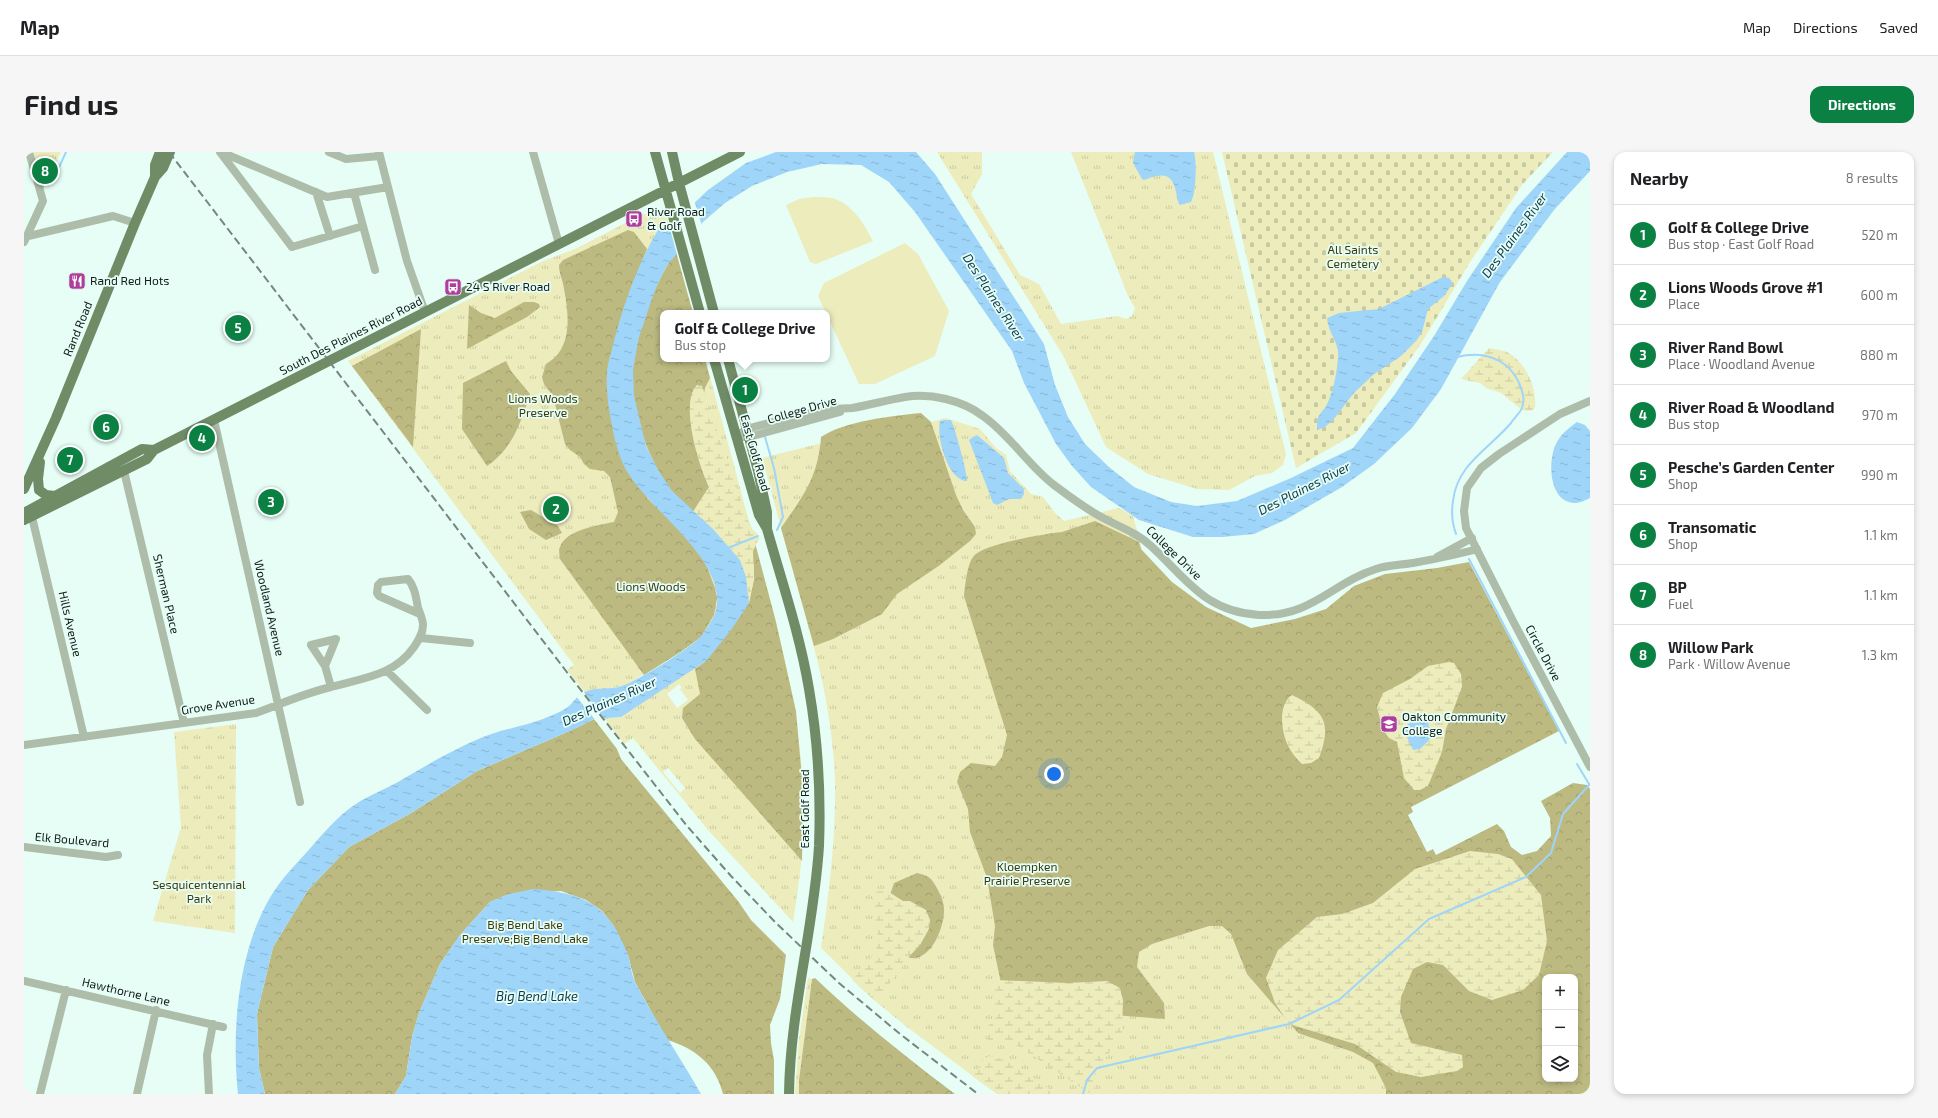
<!DOCTYPE html>
<html lang="en">
<head>
<meta charset="utf-8">
<style>
	:root { --surface:#fff; --page:#f6f6f6; --text:#202124; --muted:#757577; --line:#e0e0e0; --accent:#0b8043 }
	body { margin:0; font-family:"Exo 2",sans-serif; background:var(--page); color:var(--text) }
	.controls { position:absolute; right:12px; bottom:12px; display:grid; overflow:hidden; border-radius:8px; box-shadow:0 2px 6px #0003 }
	.controls button { width:36px; height:36px; display:grid; place-items:center; padding:0; border:0; border-bottom:1px solid var(--line); background:var(--surface); color:var(--text); font:20px sans-serif }
	.you { position:absolute; left:1030px; top:622px; width:14px; height:14px; margin:-10px; border:3px solid #fff; border-radius:50%; background:#1a73e8; box-shadow:0 0 0 6px #1a73e833 }
	.badge { display:grid; place-items:center; width:26px; height:26px; border-radius:50%; background:var(--accent); color:#fff; font-size:13px; font-weight:700 }
	.pin { position:absolute; translate:-50% -50%; border:2px solid #fff; box-shadow:0 1px 4px #0006 }
	.popup { position:absolute; left:636px; top:158px; width:170px; height:52px; box-sizing:border-box; display:grid; place-content:center; border-radius:8px; background:var(--surface); filter:drop-shadow(0 1px 3px #0005); font-size:13px; white-space:nowrap; color:var(--muted) }
	.popup b { font-size:15px; color:var(--text) }
	.popup::after { content:''; position:absolute; left:50%; top:100%; margin-left:-8px; border:8px solid transparent; border-top-color:var(--surface) }
	.list { margin:0; padding:0; list-style:none }
	h2 { display:flex; justify-content:space-between; align-items:center; height:52px; margin:0; padding:0 16px; font-size:17px }
	h2 small { font-size:13px; font-weight:400; color:var(--muted) }
	.list li { display:grid; grid-template-columns:26px 1fr auto; gap:12px; align-items:center; box-sizing:border-box; height:60px; padding:0 16px; border-top:1px solid var(--line) }
	.list b { display:block; font-size:15px; white-space:nowrap }
	.list p { margin:0; font-size:13px; white-space:nowrap; color:var(--muted) }
	.list em { font-size:13px; font-style:normal; color:var(--muted) }
	.icon { flex:none; width:22px; height:22px; fill:none; stroke:currentColor; stroke-width:2; stroke-linecap:round; stroke-linejoin:round }
	.map { position:relative; flex:none; width:1566px; height:942px; overflow:hidden; border-radius:12px }
	header { display:flex; align-items:center; gap:24px; box-sizing:border-box; height:56px; padding:0 20px; background:var(--surface); border-bottom:1px solid var(--line) }
	header strong { font-size:19px }
	nav { display:flex; gap:22px; margin-inline-start:auto; font-size:14px }
	.intro { display:flex; align-items:center; justify-content:space-between; box-sizing:border-box; height:96px; padding:0 24px }
	h1 { margin:0; font-size:28px }
	.button { padding:10px 18px; border-radius:12px; background:var(--accent); color:#fff; font-size:14px; font-weight:700 }
	main { display:flex; gap:24px; padding:0 24px }
	aside { flex:1; background:var(--surface); border-radius:12px; box-shadow:0 2px 6px #0003 }
	.map>svg:first-child { display:block }
	.grass { fill:url(#grass-tufts); fill-rule:evenodd }
	.forest { fill:url(#forest-crowns); fill-rule:evenodd }
	.wetland { fill:url(#wetland-marsh) }
	.cemetery { fill:url(#cemetery-stones) }
	.garden { fill:#edecbc }
	.water { fill:url(#water-ripples) }
	.pier { fill:#e6fef5 }
	.lines { fill:none; stroke-linecap:round; stroke-linejoin:round }
	.stream { stroke:#9fd5f9; stroke-width:2 }
	.minor { stroke:#adbda9; stroke-width:8 }
	.major { stroke:#6f8c67; stroke-width:10 }
	.rail { stroke:#758780; stroke-width:2; stroke-dasharray:8 4; stroke-linecap:butt }
	.labels { text-anchor:middle; stroke-width:3.5; stroke-linejoin:round; paint-order:stroke }
	.poi-label { font-size:12px; fill:#111c18; stroke:#e6fef5; text-anchor:start }
	.park-label { font-size:12px; fill:#3c3a0d; stroke:#e6fef5 }
	.street-label { font-size:12px; fill:#111c18; stroke:#e6fef5 }
	.water-label { font-size:13px; font-style:italic; fill:#0d3951; stroke:#e6fef5 }
</style>
</head>
<body>
<header>
<strong>Map</strong>
<nav><a>Map</a><a>Directions</a><a>Saved</a></nav>
</header>
<div class="intro"><h1>Find us</h1><a class="button">Directions</a></div>
<main>
<div class="map">
<svg width="1566" height="942" viewBox="0 0 1566 942">
	<defs>
		<pattern id="grass-tufts" width="24" height="20" patternUnits="userSpaceOnUse"><rect width="24" height="20" fill="#edecbc"/><path d="M3 7l-1-3M5 7V3M7 7l1-3M15 17l-1-3M17 17v-4M19 17l1-3" fill="none" stroke="#cacaa1"/></pattern>
		<pattern id="forest-crowns" width="20" height="18" patternUnits="userSpaceOnUse"><rect width="20" height="18" fill="#bcba81"/><path d="M2 6a3 3 0 1 1 6 0M12 15a3 3 0 1 1 6 0" fill="none" stroke="#a19f6f"/></pattern>
		<pattern id="wetland-marsh" width="20" height="14" patternUnits="userSpaceOnUse"><rect width="20" height="14" fill="#edecbc"/><path d="M1 5h8M5 5V1M11 12h8M15 12V8" fill="none" stroke="#cacaa1"/></pattern>
		<pattern id="cemetery-stones" width="16" height="16" patternUnits="userSpaceOnUse"><rect width="16" height="16" fill="#edecbc"/><path d="M2 7V4a2 2 0 0 1 4 0v3zM10 15v-3a2 2 0 0 1 4 0v3z" fill="#cacaa1"/></pattern>
		<pattern id="water-ripples" width="26" height="14" patternUnits="userSpaceOnUse"><rect width="26" height="14" fill="#9fd5f9"/><path d="M2 4q2-2 4 0t4 0M15 11q2-2 4 0t4 0" fill="none" stroke="#88b6d5"/></pattern>
	</defs>
	<rect width="100%" height="100%" fill="#e6fef5"/>
	<path class="grass" d="M9,0h28l-18,37z
		M913,0h45v22l-11,20 49,81 19,9 22,40 56,-8 9,3 6,-3 3,-8 -7,-12 -57,-144h142l73,302 -3,11 -11,8 -17,3 -26,14 -32,-1 -49,-15 -42,-27 -42,-90z
		M632,58l10,6 4,8 -1,3 24,86h-30v46h42c18,64 35,129 52,193 22,78 42,156 46,237 3,45 -3,89 -10,133l-85,-92 -75,-92 -9,6 -20,-26 17,-1 69,-71 -66,40 -39,6 -18,-22 7,-5 -226,-304 195,-100 32,-12 64,-33zM655,532l3,4 -2,1 8,11 -11,8 -10,-14zM644,616l17,20 -5,5 -17,-21z
		M898,266l34,130c13,-3 15,-9 19,-21 -23,-26 -33,-72 -44,-105l15,-4 34,11 16,19 10,7 4,16 21,23 12,3 12,16 9,8 55,-13 14,8 121,457 336,-75v196h-593l-90,-67 -33,-27 -53,-52c8,-55 15,-109 14,-164 -1,-42 -8,-84 -18,-125l-55,-201zM1521,825h30v102h-30z
		M212,572l-1,209 -82,-12 28,-94 -7,-95z
		M784,826l4,1 -13,101v14h-4l4,-54z"/>
	<path class="forest" d="M604,78l6,2 13,17 -28,75 28,174 36,35 23,31 9,24 2,10 -3,17 -13,22 -22,16 -35,22 -84,-116c0,-3 -2,-9 0,-12 5,-17 39,-22 54,-25l4,-10 -8,-35 -6,-6 -14,-2 -6,-5 -4,-7 -10,-7 -5,-6 -12,-48 -9,-12 -2,-7 4,-13c27,-15 23,-49 18,-75 -1,-9 -5,-15 -5,-24l4,-5z
		M652,100l17,61h-30v46h42l5,19 -5,10 -4,24 31,91 18,21 26,98 20,89 7,79 -1,71 -107,-122 -13,-21 1,-10 17,-14 -5,-25 11,-8 43,-58 5,-24v-14l-47,-75 -14,22c-7,-8 -16,-14 -22,-22 -23,-30 -42,-83 -38,-122 4,-37 21,-85 43,-116z
		M500,150h10l5,2 1,3 -13,10 -60,32 2,-44 12,8 14,5z
		M397,177l-8,118 -61,-81z
		M482,209l5,10 19,23c-9,28 -17,54 -43,72l-25,-37 1,-46z
		M897,261l10,9 25,73 7,15 12,17 1,7 -6,7 -30,24 -43,29 -15,20 -49,25 -19,7 -33,-118c22,-32 37,-50 40,-91 24,-16 70,-21 100,-24z
		M507,358l27,16 4,7 -16,7 -17,-11 -9,-17z
		M1071,369l44,21 2,7 31,33 34,25 45,21 44,-9 31,-10 28,-23 31,-12 52,-6 32,-6 90,169 -148,76 2,5 -5,3 19,37 6,-3 3,6 61,-31 7,7 7,16 11,8 15,-4 14,-15 -1,-18 -9,-17 32,-18 14,2 3,4v305h-204v-6l-13,-25 -20,-11 -55,-19 -51,-59 -16,-40 -9,-8h-13l-57,18 -13,8 -2,15 27,36 1,16 -64,-5 -90,17 -18,-86 2,-19 -8,-48 -17,-46 -2,-23 -11,-27 3,-10 11,-9 24,3 7,-9 5,-22 -43,-139c1,-10 3,-31 9,-39 9,-13 63,-21 80,-24l9,-1zM1521,825h30v102h-30z
		M570,567l23,30 4,10 117,142 13,19 35,35 -6,44 -10,26 1,18 3,17v34h-51c-7,-29 -28,-46 -56,-54l-32,-58 -7,-27 -15,-30 -11,-14 -16,-11 -25,-9 -52,3 -19,8 -30,33 -20,29 -21,49 -7,24 -6,39 -11,18h-130l-6,-26 -2,-54 16,-67 35,-57 41,-43 62,-34 66,-42 95,-41z
		M893,721c5,1 11,3 14,6 6,8 14,22 13,32 0,15 -11,46 -30,47 -2,1 -6,-1 -9,-2l-16,-58 5,-15z
		M791,826c44,42 91,79 140,116h-156v-14l13,-101z"/>
	<path class="wetland" d="M1465,196c6,1 13,2 18,4 19,10 30,36 28,56l-4,3 -9,-1 -21,-17 -15,-5 -6,-5 -19,-4z
		M673,233l5,1 45,132 6,12 4,3 2,6 -6,12 1,28 -5,24c-2,-46 -23,-64 -56,-91l16,-25c-10,-21 -30,-84 -12,-102z
		M1425,510l5,1 7,11 1,13 -16,42 -4,23 -14,34 -8,4h-6l-10,-12 -7,-36 -8,-4 -6,-8 -6,-23 6,-14 27,-14 18,-13z
		M1268,543c33,16 40,28 27,63l-8,5 -9,1c-4,-4 -8,-8 -11,-13 -9,-13 -15,-45 1,-56z
		M1446,699l28,3 14,5 29,36 6,46 -8,34 -16,15 -31,10 -23,-9 -26,-26 -16,-3 -14,7 -12,28 -1,15 11,31 51,12 1,12 -6,4 -36,6 -25,-5 -41,-28 -66,-20 -14,-21 -9,-25 12,-28 39,-33 25,-3 31,-11 42,-34z
		M856,739l9,1 14,9h7l16,9 4,10 -1,9 -9,16 -15,16 -7,13 -24,26 -22,-20c19,-22 31,-29 24,-60 -2,-10 -5,-16 -3,-27z
		M972,828l71,3 40,-2 13,7 3,12 -1,32 -15,24 -10,12 -3,23 -3,3 -70,-46 -15,-8 -17,2 -6,-13 6,-4 8,-9 -7,-30z
		M966,904l22,6 44,32h-59l-25,-18 9,-10 1,-6z"/>
	<path class="cemetery" d="M1198,0h331l-31,33 -52,77 -49,82 -65,89 -60,35z"/>
	<path class="garden" d="M789,45c7,0 16,0 22,2 19,7 29,25 38,42l-57,23 -6,-2 -24,-57 13,-6z
		M881,91l13,11 31,57 -14,45 -60,28h-16l-41,-88 6,-13z"/>
	<path class="water" d="M752,0h140l19,22 109,170 11,41 13,32 17,27 24,23 25,20 37,15 26,4 40,-5 54,-23 62,-30 42,-54 39,-58 33,-55 49,-73 51,-56h23v19l-36,39 -54,72 -59,107 -29,39 -38,36 -32,23 -57,33 -31,14 -32,3h-29l-54,-17 -48,-33 -19,-21 -16,-22 -32,-61 -12,-32 -97,-139 -26,-30 -28,-17 -39,-1 -35,8 -35,14 -27,17 -22,19 -37,45 -11,23 -16,47 -6,32 1,27 12,50 12,24 14,21 41,38 27,31 6,17 3,26 -18,27 -25,31 -85,56 -27,2 -22,11 -95,41 -66,42 -62,34 -41,43 -35,57 -16,67 2,54 6,26h-27c-7,-66 0,-154 41,-210 8,-11 18,-21 27,-31 16,-18 30,-36 50,-49 13,-9 28,-14 42,-22 25,-15 51,-30 78,-42 22,-10 45,-13 67,-21 9,-4 19,-7 26,-13 7,-6 8,-12 18,-15 11,-4 23,-1 35,-5 15,-5 69,-38 79,-50 4,-5 10,-14 13,-20 21,-53 -70,-108 -90,-150 -10,-21 -19,-69 -17,-92 0,-10 4,-20 6,-29 10,-39 24,-80 45,-115l11,-3 39,-37 38,-27z
		M1111,0h59c3,10 2,42 -3,50l-11,3c-3,-4 -3,-8 -4,-13 -4,-21 -16,-18 -32,-12l-2,-1 -9,-16z
		M1419,125l6,1 4,5 -9,13 -16,13 -6,23 -5,8 -16,16 -28,19 -20,19 -19,25 -9,8 -8,3c0,-20 4,-13 11,-28 6,-14 9,-30 10,-45 2,-13 -10,-24 -11,-39l12,-5 40,-4z
		M920,268h7c4,7 17,56 16,61 -19,0 -31,-44 -27,-60z
		M1553,270l8,3 5,6v67c-6,3 -14,7 -21,4 -21,-6 -21,-45 -12,-60 5,-9 13,-15 20,-20z
		M953,283l27,23 4,15 16,16v5l-3,5h-12l-12,6 -4,-2 -24,-63 4,-3z
		M1398,566l6,1 2,20 -10,10 -7,1 -8,-17 2,-8 7,-5z
		M509,737c51,4 76,15 95,66 3,9 3,20 8,29 20,38 44,73 65,110h-306l11,-18 6,-39 7,-24 21,-49 20,-29 30,-33 19,-8z"/>
	<path class="pier" d="M670,48l8,26 -25,29 -8,-30z
		M559,539l21,27 1,2 -9,1 -21,-26z"/>
	<g class="lines">
		<path class="stream" d="M32,22l10,-22
			M741,285l9,31 9,49 -6,13
			M1432,382c-4,-11 -5,-21 -3,-33 4,-37 36,-52 58,-78 3,-5 9,-10 11,-15 3,-9 1,-14 -2,-23 -11,-26 -36,-35 -63,-28
			M704,396l30,-12
			M1445,407l97,184
			M1553,612l12,20
			M1059,942l4,-14 10,-12 192,-44 50,-24 90,-81 97,-42 25,-24 12,-39 27,-30"/>
		<path class="minor" d="M196,0l72,95 71,-21
			M197,0l106,45 61,-10
			M305,0l17,7 34,-3
			M355,0l28,109 18,51
			M509,0l26,92
			M292,40l14,44
			M330,41l21,77
			M0,85l89,-21 22,7
			M0,90l19,-41 -14,-49
			M1566,249l-30,13 -61,40 -18,14 -14,20 -3,23 2,17 47,93 77,146
			M190,268l86,382
			M712,284l11,-7c26,-7 53,-15 80,-19 8,-2 17,-1 25,-2 18,-3 35,-8 53,-11 26,-4 57,3 78,19 27,19 45,49 71,69 16,12 33,25 51,34 17,9 32,14 46,27 36,33 54,66 108,69 53,2 73,-32 117,-46 12,-4 25,-4 37,-6 22,-4 43,-8 64,-14
			M719,285h6l91,-25
			M100,319l60,252
			M8,365l52,220
			M1413,405l35,-19
			M397,486l49,5
			M301,514l11,-27 -25,6 14,21 6,21
			M363,519l40,39
			M0,593l232,-32c25,-9 49,-20 75,-26 31,-9 63,-11 83,-40 4,-6 9,-13 9,-22 0,-5 -3,-12 -5,-17 -2,-10 -3,-21 -10,-29l-27,3 -3,3 -1,8 2,3 41,18
			M0,695l82,10 12,-2
			M0,829l199,46
			M16,942l26,-104
			M113,942l19,-84
			M185,942l-2,-39 6,-31"/>
		<path class="major" d="M631,0l45,161
			M648,0l7,31 35,130
			M131,25v-12l5,-13
			M690,207l45,156 7,12
			M704,207l30,112 9,41v17c15,53 33,106 42,160 9,52 12,104 10,157 -5,83 -29,164 -30,248
			M16,310l-2,17 1,11 7,5 9,1
			M0,337l32,-71 79,-195 20,-46 8,-9 7,-16
			M0,361l118,-64 12,1
			M0,368l123,-61 7,-9 586,-298"/>
		<path class="rail" d="M145,0l397,519 121,155 44,50 45,47 63,60 61,51 78,60"/>
	</g>
	<defs>
		<symbol id="bus-square" viewBox="-11 -11 22 22"><rect x="-9" y="-9" width="18" height="18" rx="4" fill="#ae3e9b" stroke="#e6fef5"/><path d="M-5-6H5V4H4V6H2V4H-2V6H-4V4H-5ZM-3.5-4V0h7V-4ZM-3.5 1.2v1.5H-2V1.2ZM2 1.2v1.5H3.5V1.2Z" fill="#fff"/></symbol>
		<symbol id="restaurant-square" viewBox="-11 -11 22 22"><rect x="-9" y="-9" width="18" height="18" rx="4" fill="#ae3e9b" stroke="#e6fef5"/><path d="M-5-6h1v4h1v-4h1v4h1v-4h1v5L-1.5 .5V6h-2V.5L-5-1ZM5-6V6H3V1.5H1.5Q1.5-4 5-6Z" fill="#fff"/></symbol>
		<symbol id="university-square" viewBox="-11 -11 22 22"><rect x="-9" y="-9" width="18" height="18" rx="4" fill="#ae3e9b" stroke="#e6fef5"/><path d="M0-5L7-2L0 1L-7-2ZM-4 1L0 2.5L4 1V4Q0 6-4 4Z" fill="#fff"/></symbol>
	</defs>
	<g fill-rule="evenodd">
		<use href="#bus-square" x="600" y="57" width="20" height="20"/>
		<use href="#restaurant-square" x="43" y="119" width="20" height="20"/>
		<use href="#bus-square" x="419" y="125" width="20" height="20"/>
		<use href="#university-square" x="1355" y="562" width="20" height="20"/>
	</g>
	<g class="labels">
		<g class="poi-label">
			<text x="623" y="64">River Road<tspan x="623" dy="14">&amp; Golf</tspan></text>
			<text x="66" y="133">Rand Red Hots</text>
			<text x="442" y="139">24 S River Road</text>
			<text x="1378" y="569">Oakton Community<tspan x="1378" dy="14">College</tspan></text>
		</g>
		<g class="park-label">
			<text x="1329" y="102">All Saints<tspan x="1329" dy="14">Cemetery</tspan></text>
			<text x="519" y="251">Lions Woods<tspan x="519" dy="14">Preserve</tspan></text>
			<text x="627" y="439">Lions Woods</text>
			<text x="1003" y="719">Kloempken<tspan x="1003" dy="14">Prairie Preserve</tspan></text>
			<text x="175" y="737">Sesquicentennial<tspan x="175" dy="14">Park</tspan></text>
			<text x="501" y="777">Big Bend Lake<tspan x="501" dy="14">Preserve;Big Bend Lake</tspan></text>
		</g>
		<g class="street-label">
			<text transform="translate(54 177) rotate(-68)" y="4">Rand Road</text>
			<text transform="translate(327 184) rotate(-27)" y="4">South Des Plaines River Road</text>
			<text transform="translate(778 258) rotate(-16)" y="4">College Drive</text>
			<text transform="translate(731 301) rotate(74)" y="4">East Golf Road</text>
			<text transform="translate(1150 401) rotate(44)" y="4">College Drive</text>
			<text transform="translate(142 442) rotate(77)" y="4">Sherman Place</text>
			<text transform="translate(245 456) rotate(77)" y="4">Woodland Avenue</text>
			<text transform="translate(46 472) rotate(77)" y="4">Hills Avenue</text>
			<text transform="translate(1519 501) rotate(62)" y="4">Circle Drive</text>
			<text transform="translate(194 553) rotate(-9)" y="4">Grove Avenue</text>
			<text transform="translate(781 657) rotate(-90)" y="4">East Golf Road</text>
			<text transform="translate(48 688) rotate(5)" y="4">Elk Boulevard</text>
			<text transform="translate(102 840) rotate(13)" y="4">Hawthorne Lane</text>
		</g>
		<g class="water-label">
			<text transform="translate(1490 83) rotate(-54)" y="5">Des Plaines River</text>
			<text transform="translate(970 145) rotate(57)" y="5">Des Plaines River</text>
			<text transform="translate(1280 336) rotate(-27)" y="5">Des Plaines River</text>
			<text transform="translate(585 549) rotate(-24)" y="5">Des Plaines River</text>
			<text x="513" y="849">Big Bend Lake</text>
		</g>
	</g>
</svg>
<div class="controls">
<button>+</button>
<button>−</button>
<button><svg class="icon" aria-label="layers" viewBox="0 0 24 24"><path d="M12 4l9 5-9 5-9-5zM3 14l9 5 9-5"/></svg></button>
</div>
<div class="you"></div>
<div class="pin badge" style="left:721px;top:238px">1</div>
<div class="popup"><b>Golf &amp; College Drive</b>Bus stop</div>
<div class="pin badge" style="left:532px;top:357px">2</div>
<div class="pin badge" style="left:247px;top:350px">3</div>
<div class="pin badge" style="left:178px;top:286px">4</div>
<div class="pin badge" style="left:214px;top:176px">5</div>
<div class="pin badge" style="left:82px;top:275px">6</div>
<div class="pin badge" style="left:46px;top:308px">7</div>
<div class="pin badge" style="left:21px;top:19px">8</div>
</div>
<aside>
<h2>Nearby<small>8 results</small></h2>
<ul class="list">
<li><span class="badge">1</span><div><b>Golf &amp; College Drive</b><p>Bus stop · East Golf Road</p></div><em>520 m</em></li>
<li><span class="badge">2</span><div><b>Lions Woods Grove #1</b><p>Place</p></div><em>600 m</em></li>
<li><span class="badge">3</span><div><b>River Rand Bowl</b><p>Place · Woodland Avenue</p></div><em>880 m</em></li>
<li><span class="badge">4</span><div><b>River Road &amp; Woodland</b><p>Bus stop</p></div><em>970 m</em></li>
<li><span class="badge">5</span><div><b>Pesche’s Garden Center</b><p>Shop</p></div><em>990 m</em></li>
<li><span class="badge">6</span><div><b>Transomatic</b><p>Shop</p></div><em>1.1 km</em></li>
<li><span class="badge">7</span><div><b>BP</b><p>Fuel</p></div><em>1.1 km</em></li>
<li><span class="badge">8</span><div><b>Willow Park</b><p>Park · Willow Avenue</p></div><em>1.3 km</em></li>
</ul>
</aside>
</main>
</body>
</html>
